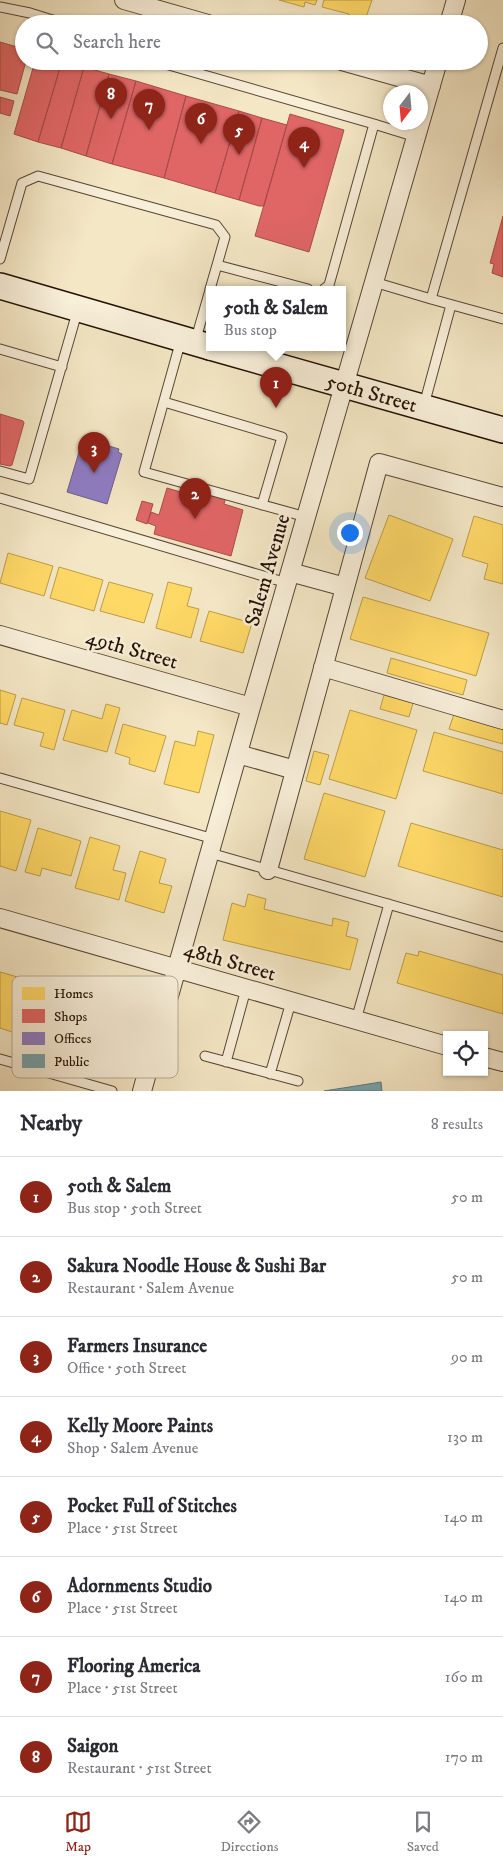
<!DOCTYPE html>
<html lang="en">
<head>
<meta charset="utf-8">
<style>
	:root { --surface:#fff; --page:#f7f7f7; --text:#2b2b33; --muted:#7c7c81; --line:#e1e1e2; --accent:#8f2418 }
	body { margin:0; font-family:"IM FELL DW Pica",serif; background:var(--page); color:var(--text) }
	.controls { position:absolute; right:15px; bottom:15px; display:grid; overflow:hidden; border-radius:0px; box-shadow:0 1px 4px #0004 }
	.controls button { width:45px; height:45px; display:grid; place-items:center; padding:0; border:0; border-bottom:1px solid var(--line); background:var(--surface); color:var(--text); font:25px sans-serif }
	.compass { position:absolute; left:383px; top:85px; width:45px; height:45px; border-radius:50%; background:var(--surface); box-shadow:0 1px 4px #0004; rotate:196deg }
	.you { position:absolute; left:349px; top:532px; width:18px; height:18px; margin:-12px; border:4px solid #fff; border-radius:50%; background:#1a73e8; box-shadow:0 0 0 8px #1a73e833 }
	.badge { display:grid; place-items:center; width:32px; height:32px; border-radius:50%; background:var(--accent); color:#fff; font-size:16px; font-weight:700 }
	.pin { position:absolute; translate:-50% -41px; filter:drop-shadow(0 1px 2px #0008) }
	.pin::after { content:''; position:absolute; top:26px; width:18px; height:15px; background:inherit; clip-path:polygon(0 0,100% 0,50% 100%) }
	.popup { position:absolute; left:206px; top:286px; width:140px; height:65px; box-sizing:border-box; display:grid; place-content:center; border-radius:0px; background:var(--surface); filter:drop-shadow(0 1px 4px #0005); font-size:16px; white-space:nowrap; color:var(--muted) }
	.popup b { font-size:19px; color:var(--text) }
	.popup::after { content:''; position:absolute; left:50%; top:100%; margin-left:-10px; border:10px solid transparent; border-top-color:var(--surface) }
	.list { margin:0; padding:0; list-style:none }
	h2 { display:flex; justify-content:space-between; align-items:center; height:65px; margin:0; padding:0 20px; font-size:21px }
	h2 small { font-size:16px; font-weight:400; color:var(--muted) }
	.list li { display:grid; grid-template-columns:32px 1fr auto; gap:15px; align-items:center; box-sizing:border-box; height:80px; padding:0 20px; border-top:1px solid var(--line) }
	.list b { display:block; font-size:19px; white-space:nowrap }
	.list p { margin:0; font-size:16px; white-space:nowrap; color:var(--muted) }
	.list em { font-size:16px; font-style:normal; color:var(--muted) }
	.icon { flex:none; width:28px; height:28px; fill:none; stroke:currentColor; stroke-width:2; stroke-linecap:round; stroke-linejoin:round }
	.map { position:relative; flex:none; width:503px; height:1091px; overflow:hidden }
	.search { position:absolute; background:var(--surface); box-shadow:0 1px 4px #0004; left:15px; right:15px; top:15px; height:55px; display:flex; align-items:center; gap:12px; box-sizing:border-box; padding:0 18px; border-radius:28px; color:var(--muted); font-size:19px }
	.sheet { height:705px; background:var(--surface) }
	nav { display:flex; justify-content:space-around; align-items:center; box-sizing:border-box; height:70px; border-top:1px solid var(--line); background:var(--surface); font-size:14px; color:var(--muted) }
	nav a { display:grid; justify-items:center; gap:2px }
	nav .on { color:var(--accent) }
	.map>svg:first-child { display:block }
	.homes { fill:#ffd966; stroke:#bd9d48 }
	.shops { fill:#e06666; stroke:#a74c48 }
	.offices { fill:#8e7cc3; stroke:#6e5c89 }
	.public { fill:#76a5af; stroke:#5d797b }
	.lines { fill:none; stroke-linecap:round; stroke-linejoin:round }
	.service-casing { stroke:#574633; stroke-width:11 }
	.minor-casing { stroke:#574633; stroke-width:20 }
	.secondary-casing { stroke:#231102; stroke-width:28 }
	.service { stroke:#f8efd9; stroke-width:9 }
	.minor { stroke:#f8efd9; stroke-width:18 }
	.secondary { stroke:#f8efd9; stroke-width:25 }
	.labels { text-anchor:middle; stroke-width:5; stroke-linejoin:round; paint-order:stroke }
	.street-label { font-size:21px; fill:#231102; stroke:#f8efd9 }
	.key { fill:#f8efd9; stroke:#b8ac98; stroke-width:1 }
	.key-label { font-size:14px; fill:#231102 }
</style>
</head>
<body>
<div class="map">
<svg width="503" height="1091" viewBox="0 0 503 1091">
	<rect width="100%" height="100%" fill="#f4e7c5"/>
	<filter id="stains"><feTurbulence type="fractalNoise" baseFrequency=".004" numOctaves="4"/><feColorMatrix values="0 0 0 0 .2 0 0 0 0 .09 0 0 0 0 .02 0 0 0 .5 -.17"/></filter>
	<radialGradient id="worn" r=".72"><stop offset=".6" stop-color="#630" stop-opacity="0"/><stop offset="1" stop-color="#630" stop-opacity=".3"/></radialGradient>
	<path class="homes" d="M279,0h38l-2,5 -10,-3 -1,5z
		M324,0h48l-8,23 -16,-5 1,-4 -27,-7z
		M389,515l64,24 -23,62 -65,-23z
		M474,516l29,9v59l-19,-5 4,-15 -26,-8z
		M8,553l45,13 -9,30 -44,-13z
		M59,567l44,13 -9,31 -44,-13z
		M109,582l44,12 -9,29 -44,-12z
		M168,582l24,6 -5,18 12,3 -8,29 -35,-10z
		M363,597l126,36 -13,43 -126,-37z
		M209,611l43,12 -9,30 -43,-12z
		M391,658l76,22 -4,15 -76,-22z
		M0,690l16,5 -9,30 -7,-2z
		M384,695l29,8 -4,14 -29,-8z
		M22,698l43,12 -11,40 -14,-4 4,-13 -30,-8z
		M106,704l14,4 -13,44 -44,-12 9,-30 30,9z
		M350,710l67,20 -21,69 -67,-20z
		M454,714l49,14v16l-54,-15z
		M123,724l43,12 -11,36 -26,-8 1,-6 -15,-5z
		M198,731l16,4 -15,58 -35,-9 11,-43 20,5z
		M434,732l69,20v42l-80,-23z
		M314,751l15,4 -9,30 -14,-4z
		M324,793l61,18 -20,66 -61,-18z
		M0,811l31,9 -15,51 -16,-5z
		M411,823l92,27v47l-105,-31z
		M38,828l43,13 -10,35 -29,-8 -2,8 -15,-4z
		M90,837l30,9 -7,24 13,3 -7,27 -44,-12z
		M140,851l26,8 -7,24 13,3 -8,27 -39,-12z
		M248,894l18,5 -2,10 68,17 1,-8 16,4 -3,14 12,3 -8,31 -127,-30 9,-37 13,4z
		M419,951l84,24v39l-106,-31 9,-30 12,3z
		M0,972l42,12 -8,26 -14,-4 -8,26 -12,-4z
		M47,985l45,13 -9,32 -14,-4 -4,15 -31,-9z
		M104,1001l37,11 -8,27 -13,-3 -8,24 -23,-6z"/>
	<path class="shops" d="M0,42l24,7v12h2l-9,33 -17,-4z
		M35,61h27l-24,81 -24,-8z
		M62,61l22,6 -23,81 -23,-6z
		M84,67l25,7 -23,82 -25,-8z
		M109,74l27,7 -24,83 -26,-8z
		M136,81l50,15 -22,82 -52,-14z
		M186,96l53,15 -24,82 -51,-15z
		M0,97l14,4 -4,15 -10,-3z
		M239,111l23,7 -23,82 -24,-7z
		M290,114l54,16 -35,122 -54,-16z
		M262,118l25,7 -23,81h-5l-20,-6z
		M503,216v61l-11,-4 2,-9 -4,-1z
		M0,414l23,7 1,2 -12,42 -2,1 -10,-2z
		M167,488l34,10 2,-8 23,7 -2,7 19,6 -12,46 -77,-22 2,-8 -8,-3 3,-11 8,3z
		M142,501l11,3 -6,20 -11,-4z"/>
	<path class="offices" d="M84,440l11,3 -1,3 14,4 1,-4 10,3 -1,3 4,2 -15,50 -40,-12 15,-50 2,1z"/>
	<path class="public" d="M381,1082l1,9h-58z"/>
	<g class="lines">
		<defs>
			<path id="service" d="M0,7l30,6 29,9 2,2
				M155,61l219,63
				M0,259l22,-76 16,-7 178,49 9,12 -8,28
				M374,282l57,17 72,-251
				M210,289l7,-24 91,24
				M324,289l5,-4 45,-161 42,13
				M431,299l72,20
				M181,340l-37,132 162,45
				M195,342l15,-52
				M0,349l62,18
				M164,402l118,35 -20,68
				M424,405l27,-100
				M0,471l29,8 49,-170
				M0,498l287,85
				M0,778l214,61
				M210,853l293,84
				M356,1020l33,-116
				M205,1056l93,25
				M0,1059l112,32
				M226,1062l20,-73
				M270,1074l21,-72"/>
			<path id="minor" d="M124,0l84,24
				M449,24l7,-24
				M342,61l89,25
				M290,572l55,15
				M0,635l251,72
				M323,667l180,53
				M238,754l57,16
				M268,870l111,-407 124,34
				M0,918l447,128
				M484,1057l19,5
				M142,1091l109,-384 187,-646"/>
			<g id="secondary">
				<path d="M0,286l210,61"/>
				<path id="s1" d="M210,347l293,83"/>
			</g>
		</defs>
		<use href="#service" class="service-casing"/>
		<use href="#minor" class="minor-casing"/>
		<use href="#secondary" class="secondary-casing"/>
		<use href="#service" class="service"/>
		<use href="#minor" class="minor"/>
		<use href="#secondary" class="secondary"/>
	</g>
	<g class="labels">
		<g class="street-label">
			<text dy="7" stroke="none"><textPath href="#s1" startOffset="168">50th Street</textPath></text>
			<text transform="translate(267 570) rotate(-74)" y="7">Salem Avenue</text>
			<text transform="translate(132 649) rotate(16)" y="7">49th Street</text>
			<text transform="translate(230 961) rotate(16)" y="7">48th Street</text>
		</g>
	</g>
	<rect x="12" y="976" width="166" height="102" rx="8" class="key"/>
	<rect x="22" y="987" width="23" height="13" fill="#ffd966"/>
	<rect x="22" y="1009" width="23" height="14" fill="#e06666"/>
	<rect x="22" y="1032" width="23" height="13" fill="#8e7cc3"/>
	<rect x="22" y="1054" width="23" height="14" fill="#76a5af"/>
	<g class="key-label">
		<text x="54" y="998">Homes</text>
		<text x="54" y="1021">Shops</text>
		<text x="54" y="1043">Offices</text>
		<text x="54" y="1066">Public</text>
	</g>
	<rect width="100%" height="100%" filter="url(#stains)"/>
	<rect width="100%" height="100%" fill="url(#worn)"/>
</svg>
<div class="controls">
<button><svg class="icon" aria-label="locate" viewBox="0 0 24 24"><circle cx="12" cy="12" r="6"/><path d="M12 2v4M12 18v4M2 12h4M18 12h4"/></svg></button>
</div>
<svg class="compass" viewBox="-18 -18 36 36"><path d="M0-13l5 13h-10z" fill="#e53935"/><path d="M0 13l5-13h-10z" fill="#7c7c81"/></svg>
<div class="you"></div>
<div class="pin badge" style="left:276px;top:408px">1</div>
<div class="popup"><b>50th &amp; Salem</b>Bus stop</div>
<div class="pin badge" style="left:195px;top:519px">2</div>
<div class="pin badge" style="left:94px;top:473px">3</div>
<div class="pin badge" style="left:304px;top:168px">4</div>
<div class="pin badge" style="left:239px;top:155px">5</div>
<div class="pin badge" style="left:201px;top:144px">6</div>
<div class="pin badge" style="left:149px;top:130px">7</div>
<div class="pin badge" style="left:111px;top:119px">8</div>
<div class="search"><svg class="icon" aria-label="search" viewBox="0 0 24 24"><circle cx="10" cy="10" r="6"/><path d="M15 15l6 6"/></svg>Search here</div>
</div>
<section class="sheet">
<h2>Nearby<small>8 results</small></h2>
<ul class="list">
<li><span class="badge">1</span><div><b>50th &amp; Salem</b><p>Bus stop · 50th Street</p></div><em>50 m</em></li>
<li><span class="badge">2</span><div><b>Sakura Noodle House &amp; Sushi Bar</b><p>Restaurant · Salem Avenue</p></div><em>50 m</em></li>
<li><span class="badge">3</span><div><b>Farmers Insurance</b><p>Office · 50th Street</p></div><em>90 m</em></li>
<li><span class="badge">4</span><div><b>Kelly Moore Paints</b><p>Shop · Salem Avenue</p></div><em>130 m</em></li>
<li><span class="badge">5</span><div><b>Pocket Full of Stitches</b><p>Place · 51st Street</p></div><em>140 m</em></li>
<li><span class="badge">6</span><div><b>Adornments Studio</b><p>Place · 51st Street</p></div><em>140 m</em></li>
<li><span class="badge">7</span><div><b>Flooring America</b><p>Place · 51st Street</p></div><em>160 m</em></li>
<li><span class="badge">8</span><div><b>Saigon</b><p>Restaurant · 51st Street</p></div><em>170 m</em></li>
</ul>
</section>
<nav>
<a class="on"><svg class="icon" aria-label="map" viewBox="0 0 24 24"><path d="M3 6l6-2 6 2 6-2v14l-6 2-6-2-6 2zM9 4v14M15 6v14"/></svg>Map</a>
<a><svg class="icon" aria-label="directions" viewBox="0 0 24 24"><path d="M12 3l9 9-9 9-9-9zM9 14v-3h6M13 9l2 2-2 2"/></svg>Directions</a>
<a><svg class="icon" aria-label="saved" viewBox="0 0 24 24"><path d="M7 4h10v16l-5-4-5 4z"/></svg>Saved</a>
</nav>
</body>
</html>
